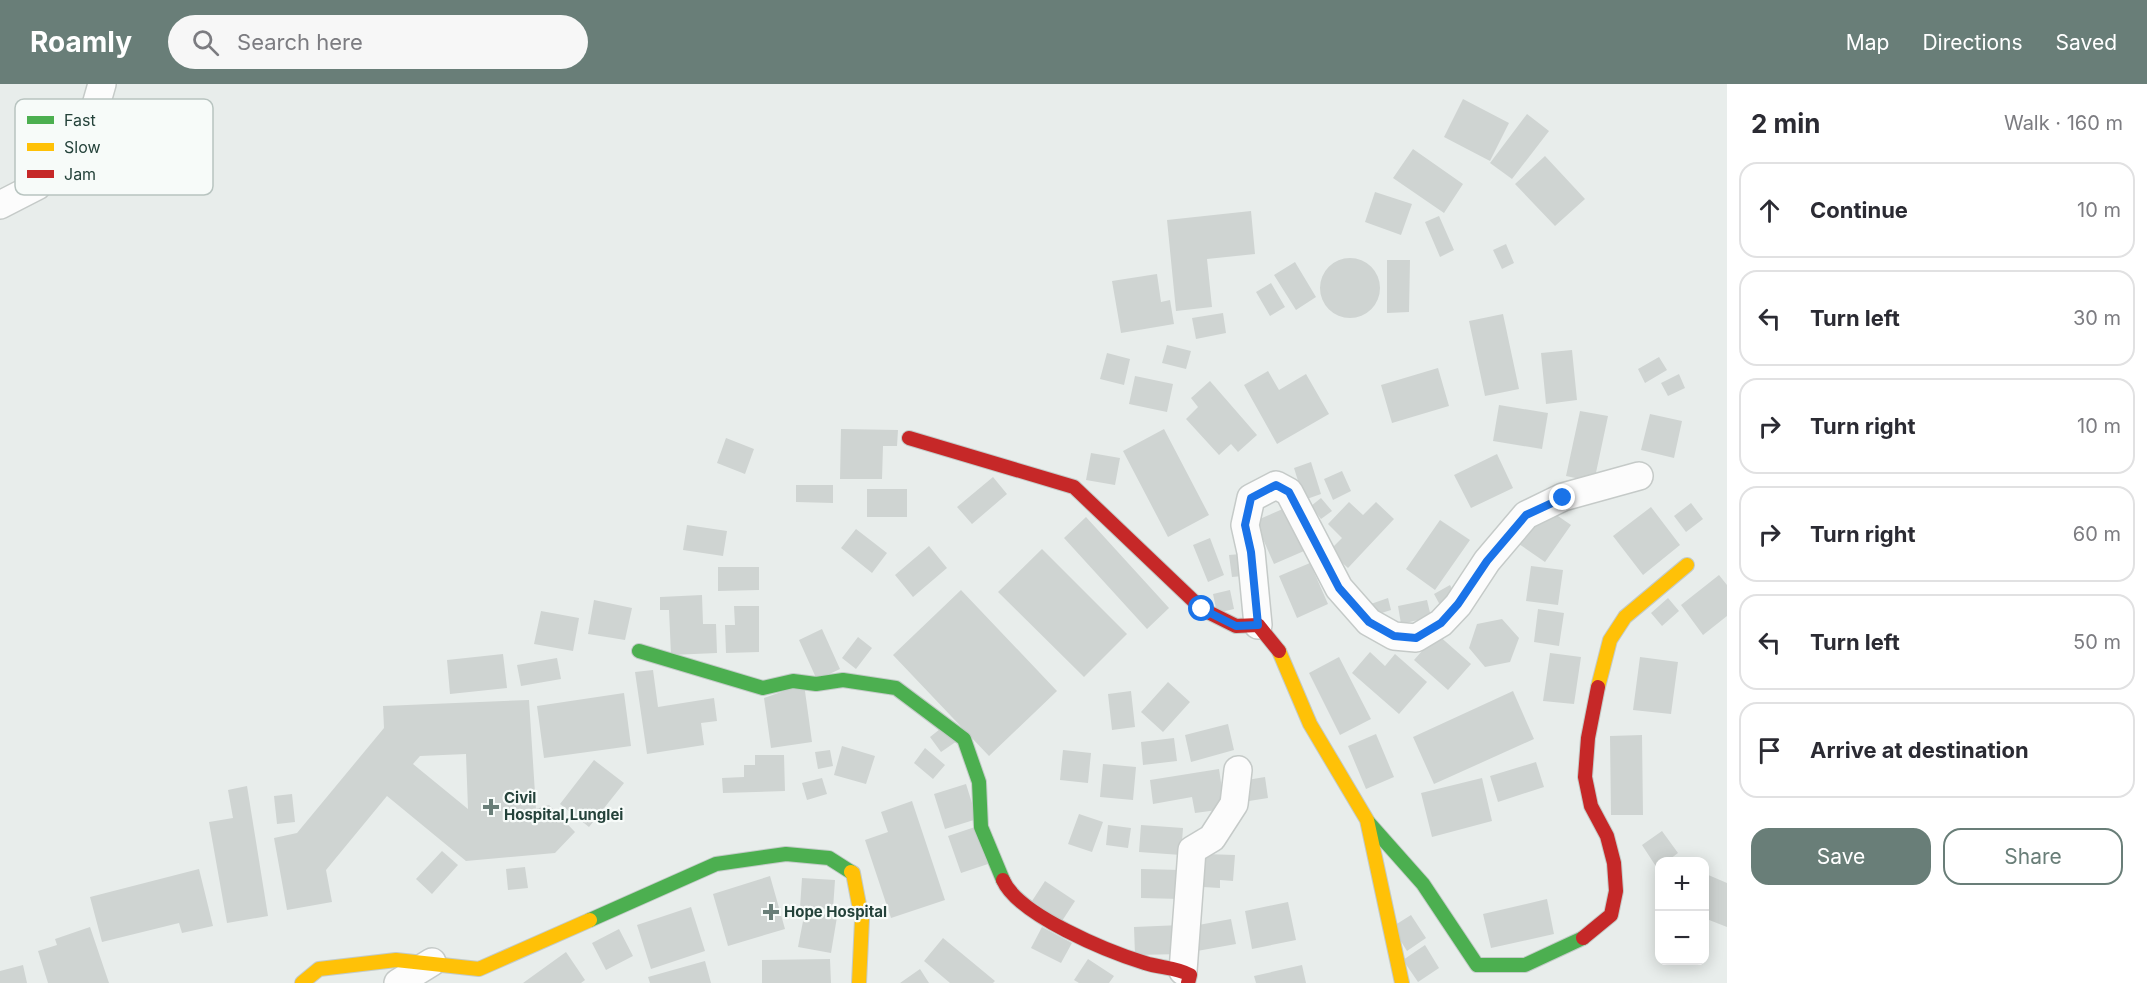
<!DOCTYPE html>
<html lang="en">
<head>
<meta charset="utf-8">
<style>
	:root { --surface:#fff; --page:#f7f7f7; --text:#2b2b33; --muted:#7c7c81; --line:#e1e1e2; --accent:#697e78 }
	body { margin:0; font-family:Inter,sans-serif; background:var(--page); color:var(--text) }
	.controls { position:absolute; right:18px; bottom:18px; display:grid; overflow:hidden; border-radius:12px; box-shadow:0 3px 15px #0003 }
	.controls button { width:54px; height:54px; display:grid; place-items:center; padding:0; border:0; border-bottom:2px solid var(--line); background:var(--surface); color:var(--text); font:30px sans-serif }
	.stop { position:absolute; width:18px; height:18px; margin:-14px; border:4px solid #1a73e8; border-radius:50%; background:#fff }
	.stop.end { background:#1a73e8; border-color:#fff; box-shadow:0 2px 6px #0008 }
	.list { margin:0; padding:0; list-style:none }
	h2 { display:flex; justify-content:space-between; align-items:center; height:78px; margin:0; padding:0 24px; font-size:26px }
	h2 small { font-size:20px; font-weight:400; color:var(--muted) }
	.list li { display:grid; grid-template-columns:39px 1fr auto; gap:18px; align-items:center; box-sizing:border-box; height:96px; margin:0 12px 12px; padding:0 12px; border:2px solid var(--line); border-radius:18px }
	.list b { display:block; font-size:22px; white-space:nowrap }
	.list em { font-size:20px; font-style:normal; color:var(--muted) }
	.actions { display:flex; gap:12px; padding:18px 24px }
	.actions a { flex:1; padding:14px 0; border:2px solid var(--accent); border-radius:18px; text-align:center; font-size:21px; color:var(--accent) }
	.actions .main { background:var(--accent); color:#fff }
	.icon { flex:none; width:33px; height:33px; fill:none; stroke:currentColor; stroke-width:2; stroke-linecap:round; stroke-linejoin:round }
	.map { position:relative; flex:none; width:1727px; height:899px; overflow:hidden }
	header { display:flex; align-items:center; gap:36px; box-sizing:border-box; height:84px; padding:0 30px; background:var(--accent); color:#fff }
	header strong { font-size:28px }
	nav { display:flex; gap:33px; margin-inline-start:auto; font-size:21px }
	.search { width:420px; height:54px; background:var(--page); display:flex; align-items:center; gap:15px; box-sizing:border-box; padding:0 21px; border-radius:33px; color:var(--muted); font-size:22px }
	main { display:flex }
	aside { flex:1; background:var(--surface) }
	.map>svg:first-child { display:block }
	.building { fill:#cfd4d2; fill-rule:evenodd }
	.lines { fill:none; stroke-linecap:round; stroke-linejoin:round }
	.street-casing { stroke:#c5cac8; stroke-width:30 }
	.fast-casing { stroke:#c3cbc8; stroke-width:16 }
	.slow-casing { stroke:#c3cbc8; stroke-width:16 }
	.jam-casing { stroke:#c3cbc8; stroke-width:16 }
	.street { stroke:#fcfcfc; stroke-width:27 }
	.fast { stroke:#4caf50; stroke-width:14 }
	.slow { stroke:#ffc107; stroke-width:14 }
	.jam { stroke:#c62828; stroke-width:14 }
	.route { stroke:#1a73e8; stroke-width:8 }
	.poi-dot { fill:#697e78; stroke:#f7fbf9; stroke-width:2 }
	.labels { text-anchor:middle; stroke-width:4.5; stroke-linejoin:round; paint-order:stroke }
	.poi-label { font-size:15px; font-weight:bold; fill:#24423a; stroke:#f7fbf9; text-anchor:start }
	.key { fill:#f7fbf9; stroke:#b8c4c0; stroke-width:1.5 }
	.key-label { font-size:16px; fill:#24423a }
</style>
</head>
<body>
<header>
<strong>Roamly</strong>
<div class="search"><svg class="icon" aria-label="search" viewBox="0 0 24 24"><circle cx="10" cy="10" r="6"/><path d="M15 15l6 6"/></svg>Search here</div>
<nav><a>Map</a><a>Directions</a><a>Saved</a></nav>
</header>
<main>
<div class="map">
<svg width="1727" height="899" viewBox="0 0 1727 899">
	<rect width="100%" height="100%" fill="#e8edeb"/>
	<path class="building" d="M1463,15l46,24 -19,38 -46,-24z
		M1527,30l22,17 -37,48 -22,-16z
		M1413,65l50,35 -19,29 -51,-35z
		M1545,72l40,43 -30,27 -40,-42z
		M1375,108l37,12 -11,31 -36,-13z
		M1251,127l4,43 -48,5 5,48 -36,4 -9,-91z
		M1439,132l15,34 -14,7 -15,-35z
		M1506,160l8,19 -12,6 -9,-19z
		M1320 204a30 30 0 1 1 60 0a30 30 0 1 1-60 0Z
		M1387,176h23l-1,52 -22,1z
		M1295,178l21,35 -20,13 -22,-35z
		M1157,190l4,28 9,-2 4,24 -53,9 -9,-52z
		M1271,199l14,24 -15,9 -14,-24z
		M1223,229l3,20 -30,6 -4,-21z
		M1503,230l16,75 -34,7 -16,-75z
		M1167,261l24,6 -5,18 -24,-6z
		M1572,266l5,50 -31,4 -5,-51z
		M1107,269l23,6 -6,26 -24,-6z
		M1659,273l8,13 -22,13 -7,-14z
		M1438,284l11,38 -57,17 -11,-38z
		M1268,287l11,19 27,-16 23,40 -52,30 -33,-59z
		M1679,290l6,14 -17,8 -7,-13z
		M1135,292l38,8 -6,28 -38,-8z
		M1210,297l47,54 -19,17 -7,-8 -12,11 -33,-36 12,-12 -7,-9z
		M1499,321l49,8 -6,36 -49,-8z
		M1580,327l28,5 -14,66 -28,-6z
		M1650,330l32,7 -8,37 -33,-8z
		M841,345l57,1 -1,16h-14l-1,33h-42z
		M1164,345l45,86 -41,22 -45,-86z
		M726,354l28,11 -9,25 -28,-11z
		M1091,369l29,5 -5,27 -29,-5z
		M1497,370l16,34 -42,20 -17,-33z
		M1311,378l10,32 -17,6 -10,-32z
		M1342,387l9,20 -18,9 -9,-21z
		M993,393l14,17 -35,30 -15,-17z
		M796,401h37v18l-37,-1z
		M867,405h40v28h-40z
		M1321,414l11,13 -11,8 -10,-13z
		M1349,418l14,13 13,-13 18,17 -46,49 -19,-17 13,-13 -14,-14z
		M1691,419l12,16 -17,13 -12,-16z
		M1545,423l26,18 -26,37 -26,-18z
		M1651,423l29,38 -37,30 -30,-39z
		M1285,424l19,43 -30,13 -19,-43z
		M1086,433l83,91 -22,21 -83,-91z
		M1440,436l30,20 -35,50 -29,-21z
		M687,441l40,6 -4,25 -40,-6z
		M856,445l31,24 -15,20 -31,-25z
		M1210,454l14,37 -16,7 -15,-37z
		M929,462l18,22 -34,29 -18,-22z
		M1042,465l85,85 -43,43 -86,-85z
		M1241,470l2,22 -11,1 -3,-22z
		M1310,479l18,41 -31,14 -18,-42z
		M1531,482l32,4 -5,35 -32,-4z
		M718,483h41v23l-41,1z
		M1719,491l8,10v31l-24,19 -22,-30z
		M1450,501l6,11 -16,9 -6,-11z
		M961,506l96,101 -68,65 -96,-101z
		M1230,506l4,19 -17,4 -4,-19z
		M702,511l1,29h13l1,29 -46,2 -2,-45h-9v-13z
		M1388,514l3,12 -19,6 -4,-11z
		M1668,514l11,13 -17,15 -11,-13z
		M594,516l38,8 -7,32 -37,-6z
		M1427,516l4,17 -30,7 -3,-18z
		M734,522h25v46l-33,1 -1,-28h10z
		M1538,525l26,4 -5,33 -25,-4z
		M541,527l38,7 -6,33 -39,-7z
		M1502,535l17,19 -9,24 -25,5 -16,-19 8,-24z
		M822,545l18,40 -23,11 -18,-40z
		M1437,550l34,30 -23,26 -34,-30z
		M858,553l14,11 -16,21 -14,-11z
		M1370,568l15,14 10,-12 32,28 -28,32 -47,-41z
		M1550,569l31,4 -7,47 -31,-3z
		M503,570l4,34 -57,6 -3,-34z
		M1339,573l32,62 -31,16 -31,-62z
		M1640,573l38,5 -7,52 -38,-4z
		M557,574l4,21 -40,7 -4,-21z
		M653,586l5,37 56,-9 3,23 -16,2 3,22 -57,9 -12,-82z
		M1168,598l22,20 -27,30 -22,-20z
		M804,600l8,58 -41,6 -7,-50z
		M1131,607l4,36 -23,3 -4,-36z
		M1513,607l21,48 -100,45 -21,-47z
		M624,609l7,53 -87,12 -7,-52z
		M529,616l7,109 13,-4 26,27 -20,21 -89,8 -79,-65 -61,74 6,32 -45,8 -13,-72 23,-5 87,-105 -1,-22zM466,670l2,55 -55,-45 7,-8z
		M1228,640l6,26 -43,12 -6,-27z
		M945,641l12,16 -16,11 -11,-15z
		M1376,650l18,43 -28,12 -18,-43z
		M1642,651l1,80h-32l-1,-79z
		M1174,654l3,23 -34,4 -2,-23z
		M842,662l33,10 -9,28 -32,-9z
		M925,664l20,17 -12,14 -19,-16z
		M830,666l3,16 -15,3 -3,-17z
		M1063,666l28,3 -3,30 -28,-3z
		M755,671h29l1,36 -62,2 -1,-15 22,-1v-12h11z
		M594,676l30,23 -35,44 -29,-23z
		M1536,678l8,25 -46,15 -8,-26z
		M1103,680l33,3 -3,33 -33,-3z
		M1219,685l6,40 -30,4 -3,-16 -39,7 -3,-24z
		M1265,693l3,21 -19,3 -2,-21z
		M822,694l5,16 -20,6 -5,-17z
		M1482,694l10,43 -60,16 -11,-44z
		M966,700l11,35 -32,10 -11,-35z
		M247,702l21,130 -41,7 -18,-101 24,-4 -5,-28z
		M292,710l3,28 -18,2 -3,-28z
		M912,717l33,99 -54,18 -26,-78 23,-8 -7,-20z
		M1079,730l24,8 -11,30 -24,-8z
		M1108,741l23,3 -3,20 -22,-3z
		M1141,741l42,3 -2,27 -42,-3z
		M975,743l13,37 -27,9 -13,-37z
		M1662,747l16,22 -12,9h-6v4l-3,2 -15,-23z
		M442,767l16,14 -26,29 -16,-15z
		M1205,770l30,1 -2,26 -13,-1v8l-17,-1z
		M525,783l3,21 -20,2 -2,-21z
		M199,785l14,57 -31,7 -3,-10 -77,19 -12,-45z
		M1141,785l40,1v29l-40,-1z
		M1706,790l21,9v44l-23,-9v-39z
		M770,792l15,53 -57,17 -15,-52z
		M802,794l33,2 -2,29 -33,-1z
		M1045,797l30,20 -13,20 -30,-20z
		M1547,815l7,35 -63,14 -8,-34z
		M1288,818l8,38 -44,9 -7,-38z
		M691,823l14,44 -54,18 -14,-44z
		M805,827l32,6 -6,36 -33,-6z
		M1411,831l15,23 -19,13 -15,-24z
		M1231,835l5,25 -39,7 -4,-25z
		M1181,841l1,29 -47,1 -1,-28z
		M90,843l19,56h-61l-10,-32 19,-6 -2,-6z
		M1042,843l30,16 -11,20 -30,-15z
		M619,845l14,27 -27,14 -14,-27z
		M943,854l52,43 -2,2h-43l-26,-22z
		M1425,861l14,23 -21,14 -15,-22z
		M566,868l19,28 -4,3h-58z
		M830,875l1,24h-69v-23z
		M1088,875l26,17 -5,7h-30l-5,-3z
		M705,877l6,22h-61l-2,-6z
		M23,881l4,18h-27v-12z
		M1302,881l4,18h-50l-2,-7z
		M920,885l9,14h-29z"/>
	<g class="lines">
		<defs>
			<path id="street" d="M0,121l37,-19 53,-60 12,-42
				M1258,541l-7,-73 -6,-27 6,-27 25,-13 13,7 50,96 30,34 25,14 22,2 25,-15 17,-18 29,-44 39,-46 37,-18 76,-21
				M1183,887l9,-121 20,-12 22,-34 4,-34
				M398,899l34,-21"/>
			<path id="fast" d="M639,567l124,37 30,-7 23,3 27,-4 53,8 68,51 15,43 2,45 22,53
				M1368,738l55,62 54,81h48l58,-27
				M590,836l126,-56 70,-10 43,4 22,14"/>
			<path id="slow" d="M1279,567l31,73 57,96 35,163
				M1598,603l12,-47 15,-23 62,-52
				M851,788l2,1 9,47 -3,63
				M302,899l17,-14 77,-9 83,9 111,-49"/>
			<path id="jam" d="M909,354l165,49 128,122 34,17 22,-1 21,26
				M1003,796c15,35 106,72 142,83 15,5 31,4 45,12l-2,8
				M1583,854l28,-23 5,-24 -2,-28 -7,-27 -16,-30 -6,-29 3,-39 10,-51"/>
		</defs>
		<use href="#street" class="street-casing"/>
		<use href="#fast" class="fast-casing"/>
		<use href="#slow" class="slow-casing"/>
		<use href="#jam" class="jam-casing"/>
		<use href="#street" class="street"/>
		<use href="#fast" class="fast"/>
		<use href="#slow" class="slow"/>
		<use href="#jam" class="jam"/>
	</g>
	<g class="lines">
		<path class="route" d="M1202,525l34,17 22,-1 -7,-73 -6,-27 6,-27 25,-13 13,7 50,96 30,34 25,14 22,2 25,-15 17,-19 29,-43 39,-46 37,-17"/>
	</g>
	<g class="poi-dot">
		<path d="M488 714h6v6h6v6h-6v6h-6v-6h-6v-6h6z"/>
		<path d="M768 819h6v6h6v6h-6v6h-6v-6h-6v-6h6z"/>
	</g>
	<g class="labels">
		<g class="poi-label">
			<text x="504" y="719">Civil<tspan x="504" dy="17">Hospital,Lunglei</tspan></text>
			<text x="784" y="833">Hope Hospital</text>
		</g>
	</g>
	<rect x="15" y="15" width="198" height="96" rx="9" class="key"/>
	<rect x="27" y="32" width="27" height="8" fill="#4caf50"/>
	<rect x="27" y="59" width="27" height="8" fill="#ffc107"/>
	<rect x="27" y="86" width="27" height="8" fill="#c62828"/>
	<g class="key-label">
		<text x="64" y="42">Fast</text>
		<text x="64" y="69">Slow</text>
		<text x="64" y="96">Jam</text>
	</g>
</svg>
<div class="controls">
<button>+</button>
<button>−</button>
</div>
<div class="stop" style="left:1202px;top:525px"></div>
<div class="stop end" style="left:1563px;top:414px"></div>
</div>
<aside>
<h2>2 min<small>Walk · 160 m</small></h2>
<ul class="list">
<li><svg class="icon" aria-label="ahead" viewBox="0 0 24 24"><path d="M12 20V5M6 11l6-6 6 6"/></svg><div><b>Continue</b></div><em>10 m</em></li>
<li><svg class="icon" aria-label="left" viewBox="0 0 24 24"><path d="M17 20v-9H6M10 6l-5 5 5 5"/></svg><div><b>Turn left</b></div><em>30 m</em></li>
<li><svg class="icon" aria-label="right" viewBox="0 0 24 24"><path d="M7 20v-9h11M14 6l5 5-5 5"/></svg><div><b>Turn right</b></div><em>10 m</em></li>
<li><svg class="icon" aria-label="right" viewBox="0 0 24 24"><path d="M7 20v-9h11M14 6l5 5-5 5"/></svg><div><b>Turn right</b></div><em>60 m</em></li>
<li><svg class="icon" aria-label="left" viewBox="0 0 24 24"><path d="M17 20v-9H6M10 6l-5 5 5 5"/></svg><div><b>Turn left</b></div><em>50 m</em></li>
<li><svg class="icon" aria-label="arrive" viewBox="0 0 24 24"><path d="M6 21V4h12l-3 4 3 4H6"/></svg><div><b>Arrive at destination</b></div></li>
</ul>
<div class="actions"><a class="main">Save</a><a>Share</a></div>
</aside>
</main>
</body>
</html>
